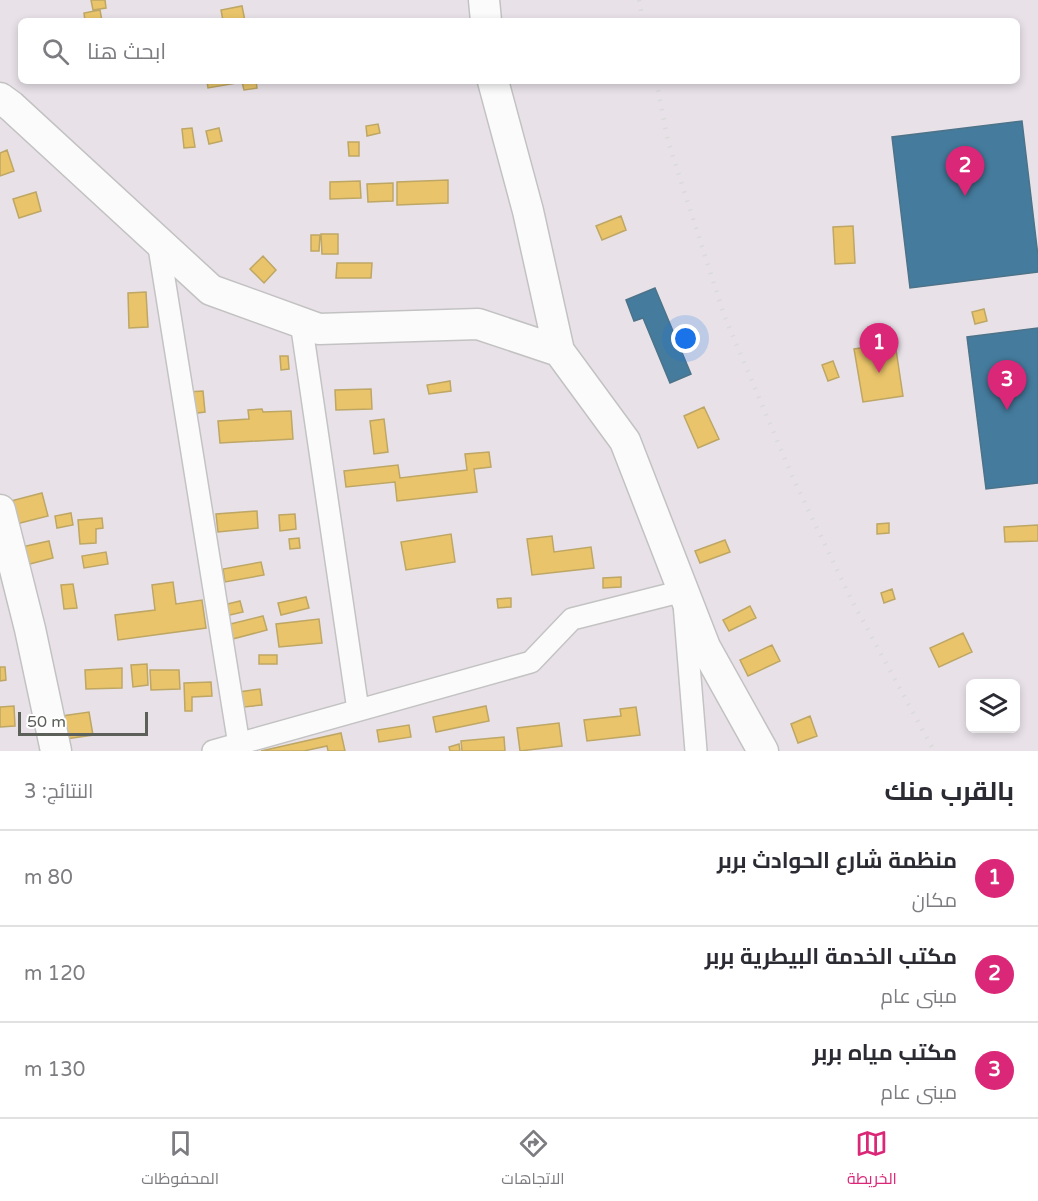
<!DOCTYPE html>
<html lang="ar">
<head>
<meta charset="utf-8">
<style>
	:root { --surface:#fff; --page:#f2f2f3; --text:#2b2b33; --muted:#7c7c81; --line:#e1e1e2; --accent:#db2777 }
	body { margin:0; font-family:"Varela Round",Cairo,sans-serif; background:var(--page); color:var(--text); direction:rtl }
	.controls { position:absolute; right:18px; bottom:18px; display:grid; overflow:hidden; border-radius:9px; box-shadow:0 3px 9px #0003 }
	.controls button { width:54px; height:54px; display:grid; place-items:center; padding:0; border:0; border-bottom:2px solid var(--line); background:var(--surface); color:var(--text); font:30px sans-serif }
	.scale { position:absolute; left:18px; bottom:15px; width:130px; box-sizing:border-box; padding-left:6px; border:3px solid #5b6059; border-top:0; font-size:16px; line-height:21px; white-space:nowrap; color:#5b6059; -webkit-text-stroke:4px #fff; paint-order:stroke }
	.you { position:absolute; left:686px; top:339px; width:21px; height:21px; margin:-15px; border:4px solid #fff; border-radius:50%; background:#1a73e8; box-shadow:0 0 0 9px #1a73e833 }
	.badge { display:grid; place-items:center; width:39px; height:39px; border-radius:50%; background:var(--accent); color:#fff; font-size:20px; font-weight:700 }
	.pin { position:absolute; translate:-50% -50px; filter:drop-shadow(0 2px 3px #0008) }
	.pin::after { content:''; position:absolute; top:32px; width:21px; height:18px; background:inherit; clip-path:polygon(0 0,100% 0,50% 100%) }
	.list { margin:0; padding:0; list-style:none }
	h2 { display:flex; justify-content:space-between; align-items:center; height:78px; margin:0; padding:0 24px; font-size:26px }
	h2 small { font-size:20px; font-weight:400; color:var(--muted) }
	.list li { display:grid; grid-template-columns:39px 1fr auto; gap:18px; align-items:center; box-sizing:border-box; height:96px; padding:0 24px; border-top:2px solid var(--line) }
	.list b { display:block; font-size:22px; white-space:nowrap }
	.list p { margin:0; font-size:20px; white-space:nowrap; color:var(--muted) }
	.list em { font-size:20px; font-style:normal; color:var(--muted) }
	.icon { flex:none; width:33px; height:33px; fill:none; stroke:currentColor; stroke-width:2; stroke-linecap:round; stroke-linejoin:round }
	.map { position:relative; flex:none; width:1038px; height:751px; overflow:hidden; direction:ltr }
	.search { position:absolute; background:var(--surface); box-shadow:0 3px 9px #0003; left:18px; right:18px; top:18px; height:66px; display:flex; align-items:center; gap:15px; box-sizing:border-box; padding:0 21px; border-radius:9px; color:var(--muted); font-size:22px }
	.sheet { height:366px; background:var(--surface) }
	nav { display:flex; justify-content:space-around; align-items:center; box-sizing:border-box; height:84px; border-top:2px solid var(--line); background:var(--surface); font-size:16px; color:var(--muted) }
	nav a { display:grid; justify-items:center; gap:3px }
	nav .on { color:var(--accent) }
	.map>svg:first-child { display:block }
	.homes { fill:#e9c46a; stroke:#bea665; stroke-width:1.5 }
	.public { fill:#457b9d; stroke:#4c7389; stroke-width:1.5 }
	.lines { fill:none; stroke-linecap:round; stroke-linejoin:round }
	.street-casing { stroke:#c4c3c3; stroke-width:24 }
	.secondary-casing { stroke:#c3c2c2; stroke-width:33 }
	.street { stroke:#fcfbfc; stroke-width:21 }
	.secondary { stroke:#fcfbfc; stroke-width:30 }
	.rail { stroke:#dadada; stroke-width:4.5; stroke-dasharray:1.5 8; stroke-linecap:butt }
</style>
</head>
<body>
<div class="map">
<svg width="1038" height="751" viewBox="0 0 1038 751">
	<rect width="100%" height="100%" fill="#e8e2e8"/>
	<path class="homes" d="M91,0h14l1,8 -13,2z
		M242,6l3,15h-22l-2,-11z
		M100,10l2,11h-17l-1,-8z
		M207,81h49l1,7 -13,2 -2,-8 -34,6z
		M378,124l2,9 -13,3 -1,-10z
		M192,128l3,19 -11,1 -2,-19z
		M219,128l3,13 -13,3 -3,-13z
		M348,142h11v14h-10z
		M7,150l7,21 -14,5v-23z
		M448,180v23l-51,2v-23z
		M360,181l1,17 -31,1v-17z
		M393,183v18l-25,1 -1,-18z
		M36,192l5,19 -22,7 -6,-19z
		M621,216l5,14 -24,10 -6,-14z
		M853,226l2,37 -20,1 -2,-37z
		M321,234h17v20h-16z
		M311,235h9l-1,16h-8z
		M263,256l13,14 -12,13 -14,-14z
		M337,263h35l-1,15h-35z
		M146,292l2,35 -19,1 -1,-35z
		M984,309l3,12 -12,3 -3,-12z
		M895,343l8,53 -40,6 -9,-53z
		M280,356h8l1,13 -8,1z
		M833,361l6,16 -11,4 -6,-16z
		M450,381l1,10 -22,3 -2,-9z
		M371,389l1,20 -36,1 -1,-20z
		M203,391l2,21 -15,2 -3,-22z
		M704,407l15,32 -21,9 -14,-32z
		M262,409l1,3 28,-1 2,28 -73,4 -2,-22 31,-2 -1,-9z
		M384,419l4,33 -14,2 -4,-33z
		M489,452l2,15 -17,2 3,23 -80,9 -2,-19 -49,5 -2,-16 54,-6 2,13 67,-8 -2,-16z
		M42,493l6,23 -36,9 -5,-23z
		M257,511l1,17 -40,4 -2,-18z
		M71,513l2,12 -16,3 -2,-12z
		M295,514l1,15 -16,2 -1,-16z
		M102,518l1,10 -7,1v14l-16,1 -2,-24z
		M889,523v10l-12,1v-10z
		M1038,525v16l-33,1 -1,-15z
		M451,534l4,28 -49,8 -5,-28z
		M552,536l2,16 37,-5 3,21 -62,7 -5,-36z
		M299,538l1,10 -10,1 -1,-10z
		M725,540l5,12 -30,11 -5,-12z
		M49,541l4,17 -31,8 -5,-18z
		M106,552l2,12 -24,4 -2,-12z
		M261,562l3,13 -39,7 -2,-13z
		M621,577v10l-18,1v-10z
		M173,582l3,22 26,-4 4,28 -88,12 -3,-25 40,-5 -3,-25z
		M73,584l4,24 -13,1 -3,-24z
		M892,589l3,10 -11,4 -3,-10z
		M306,597l3,11 -28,7 -3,-12z
		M511,598v9l-13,1 -1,-9z
		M240,601l3,11 -22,5 -2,-11z
		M750,606l6,12 -27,13 -6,-11z
		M263,616l4,14 -42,11 -3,-15z
		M319,619l3,24 -43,4 -3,-23z
		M963,633l9,19 -33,15 -9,-19z
		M772,645l8,16 -32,15 -8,-16z
		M259,655h18v9h-18z
		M147,664l1,21 -15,2 -2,-22z
		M0,667h5l1,13 -6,1z
		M122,668v20l-36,1 -1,-19z
		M150,670h29l1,19 -29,1z
		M211,682l1,14 -20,1v14h-7l-1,-28z
		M260,689l2,16 -28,3 -2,-15z
		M14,706l1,20 -15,1v-20z
		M486,706l3,15 -53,11 -3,-15z
		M636,707l4,28 -53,6 -3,-21 37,-4 -1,-7z
		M89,712l4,23 -34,5 -4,-23z
		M810,716l7,20 -19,7 -7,-19z
		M559,723l3,23 -42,5 -3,-23z
		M409,725l2,12 -32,5 -2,-12z
		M341,733l4,18h-17l-1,-5 -23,5h-43z
		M504,737l1,14h-43l-1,-10z
		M459,744l1,7h-10l-1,-4z"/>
	<path class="public" d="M1022,121l16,135v16l-128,16 -18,-151z
		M655,288l36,86 -21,9 -27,-65 -9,3 -8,-21z
		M1038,328v155l-52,6 -19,-152z"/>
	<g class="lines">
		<defs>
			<path id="street" d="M158,241l82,510
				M301,322l57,388
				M213,751l318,-89 41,-43 111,-28 13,160"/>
			<path id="secondary" d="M484,0l2,21
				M493,81l35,130 31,140
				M0,98l11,8 200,184 108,39 159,-5 81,27 66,90 80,206 58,104
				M0,510l30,119 26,122"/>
		</defs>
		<use href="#street" class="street-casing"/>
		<use href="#secondary" class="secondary-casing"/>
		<use href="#street" class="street"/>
		<use href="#secondary" class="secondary"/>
		<path class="rail" d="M639,0l4,21
			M656,81l12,60 56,174 69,163 58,121 83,152"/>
	</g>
</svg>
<div class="controls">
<button><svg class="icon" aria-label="layers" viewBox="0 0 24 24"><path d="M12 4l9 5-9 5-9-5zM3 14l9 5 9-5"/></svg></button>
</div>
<div class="scale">50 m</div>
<div class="you"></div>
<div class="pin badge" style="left:879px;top:373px">1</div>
<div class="pin badge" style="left:965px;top:196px">2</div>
<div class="pin badge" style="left:1007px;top:410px">3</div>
<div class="search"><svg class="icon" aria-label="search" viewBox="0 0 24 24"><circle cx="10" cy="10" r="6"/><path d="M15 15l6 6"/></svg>ابحث هنا</div>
</div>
<section class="sheet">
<h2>بالقرب منك<small>النتائج: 3</small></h2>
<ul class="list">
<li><span class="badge">1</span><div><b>منظمة شارع الحوادث بربر</b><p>مكان</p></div><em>80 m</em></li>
<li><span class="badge">2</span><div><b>مكتب الخدمة البيطرية بربر</b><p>مبنى عام</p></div><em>120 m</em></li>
<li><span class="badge">3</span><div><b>مكتب مياه بربر</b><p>مبنى عام</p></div><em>130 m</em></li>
</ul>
</section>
<nav>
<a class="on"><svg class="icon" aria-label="map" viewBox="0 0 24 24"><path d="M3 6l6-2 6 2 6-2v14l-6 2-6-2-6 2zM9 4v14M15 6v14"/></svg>الخريطة</a>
<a><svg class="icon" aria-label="directions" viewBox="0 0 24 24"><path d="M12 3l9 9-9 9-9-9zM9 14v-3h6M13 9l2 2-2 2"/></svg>الاتجاهات</a>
<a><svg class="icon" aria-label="saved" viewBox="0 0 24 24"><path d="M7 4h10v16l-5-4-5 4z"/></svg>المحفوظات</a>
</nav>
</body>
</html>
